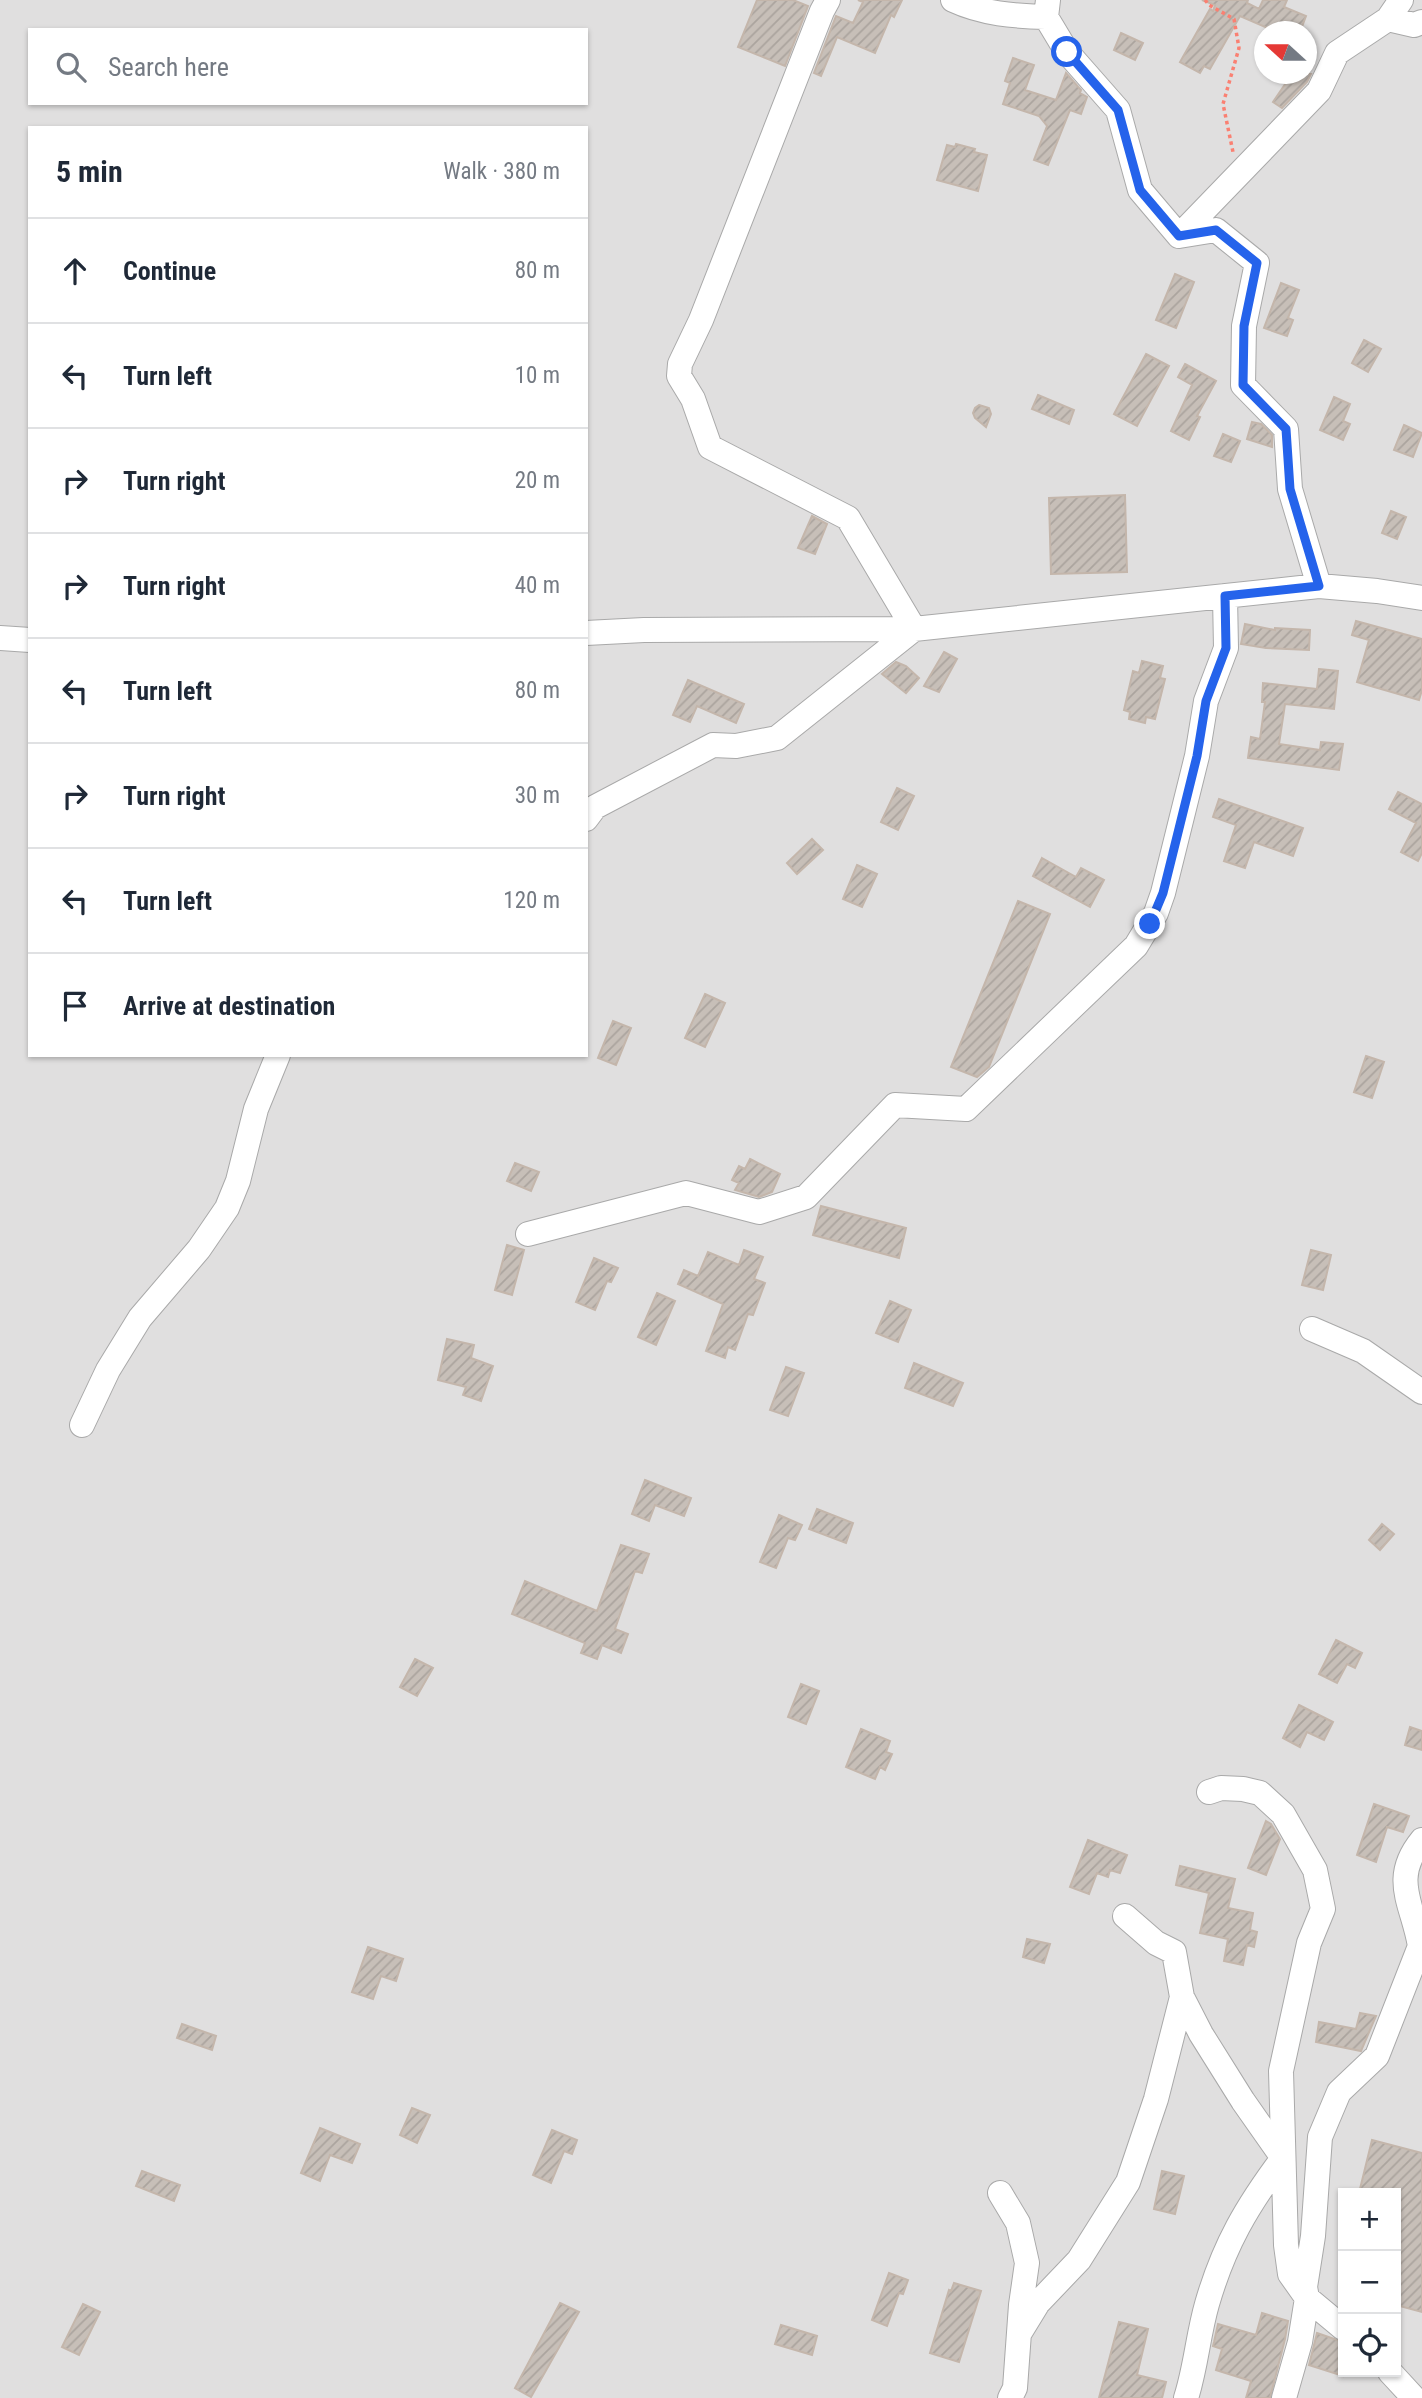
<!DOCTYPE html>
<html lang="en">
<head>
<meta charset="utf-8">
<style>
	:root { --surface:#fff; --page:#f6f6f7; --text:#1f2937; --muted:#747a83; --line:#e0e1e3 }
	body { margin:0; font-family:"Roboto Condensed",sans-serif; background:var(--page); color:var(--text) }
	.controls { position:absolute; right:21px; bottom:21px; display:grid; overflow:hidden; border-radius:0px; box-shadow:0 2px 5px #0004 }
	.controls button { width:63px; height:63px; display:grid; place-items:center; padding:0; border:0; border-bottom:2px solid var(--line); background:var(--surface); color:var(--text); font:35px sans-serif }
	.compass { position:absolute; left:1254px; top:21px; width:63px; height:63px; border-radius:50%; background:var(--surface); box-shadow:0 2px 5px #0004; rotate:291deg }
	.stop { position:absolute; width:21px; height:21px; margin:-16px; border:5px solid #2563eb; border-radius:50%; background:#fff }
	.stop.end { background:#2563eb; border-color:#fff; box-shadow:0 2px 7px #0008 }
	.list { margin:0; padding:0; list-style:none }
	h2 { display:flex; justify-content:space-between; align-items:center; height:91px; margin:0; padding:0 28px; font-size:30px }
	h2 small { font-size:23px; font-weight:400; color:var(--muted) }
	.list li { display:grid; grid-template-columns:46px 1fr auto; gap:21px; align-items:center; box-sizing:border-box; height:105px; padding:0 28px; border-top:2px solid var(--line) }
	.list b { display:block; font-size:26px; white-space:nowrap }
	.list em { font-size:23px; font-style:normal; color:var(--muted) }
	.icon { flex:none; width:38px; height:38px; fill:none; stroke:currentColor; stroke-width:2; stroke-linecap:round; stroke-linejoin:round }
	.map { position:relative; flex:none; width:1422px; height:2398px; overflow:hidden }
	.search { position:absolute; background:var(--surface); box-shadow:0 2px 5px #0004; left:28px; top:28px; width:560px; height:77px; display:flex; align-items:center; gap:18px; box-sizing:border-box; padding:0 24px; border-radius:0px; color:var(--muted); font-size:26px }
	.panel { position:absolute; background:var(--surface); box-shadow:0 2px 5px #0004; left:28px; top:126px; width:560px; height:931px; border-radius:0px }
	.map>svg:first-child { display:block }
	.residential { fill:#e0dfdf; fill-rule:evenodd }
	.building { fill:url(#building-hatch); stroke:#c4b6ab; stroke-width:2 }
	.lines { fill:none; stroke-linecap:round; stroke-linejoin:round }
	.minor-casing { stroke:#a9a9a9; stroke-width:26 }
	.path { stroke:#fa8072; stroke-width:3.5; stroke-dasharray:3.5 3.5; stroke-linecap:butt }
	.minor { stroke:#fff; stroke-width:24 }
	.route { stroke:#2563eb; stroke-width:9 }
</style>
</head>
<body>
<div class="map">
<svg width="1422" height="2398" viewBox="0 0 1422 2398">
	<defs>
		<pattern id="building-hatch" width="6" height="6" patternUnits="userSpaceOnUse" patternTransform="scale(1.75)"><rect width="6" height="6" fill="#c7bfb8"/><path d="M-1 1l2-2M0 6l6-6M5 7l2-2" fill="none" stroke="#aba49e"/></pattern>
	</defs>
	<rect width="100%" height="100%" fill="#f2efe9"/>
	<path class="residential" d="M0,0h1422v2398h-1422zM30,30h556v73h-556zM1264,32h42v42h-42zM30,128h556v927h-556zM1343,2193h53v179h-53z"/>
	<path class="building" d="M757,0h36l15,6 -23,60 -47,-19z
		M858,0h44l-8,17 -3,-2 -16,38 -38,-16 -16,39 -7,-3 22,-57 17,7 10,-21z
		M1202,0h46l-1,3 12,6 4,-9h24l-3,7 22,9 -6,16h-23l-37,-16 -30,53 -6,-3 -4,7 -20,-11 30,-53 3,2 2,-6z
		M1121,33l22,10 -8,17 -21,-10z
		M1013,58l21,7 -9,25 31,10 10,-27 15,17 -1,3 7,4 -6,17 -11,-4 -22,55 -14,-5 13,-34 -8,-10 -36,-12 7,-21 -5,-2z
		M1292,74h19l-4,8 -25,26 -9,-6z
		M956,144l19,5 -1,3 13,3 -9,36 -41,-11 10,-35 8,2z
		M1175,274l19,8 -18,46 -20,-8z
		M1281,283l18,7 -11,28 5,2 -6,16 -23,-8z
		M1364,340l17,9 -13,23 -16,-9z
		M1146,354l23,12 -32,60 -23,-12z
		M1185,364l31,17 -19,35 3,1 -11,23 -18,-9 21,-46 -14,-8z
		M1038,395l36,15 -5,14 -37,-15z
		M1334,397l16,7 -7,17 7,3 -7,16 -23,-10z
		M979,405l10,3 2,6 -5,13 -11,-9 -2,-5 2,-5z
		M1252,422l9,2 11,11v12l-25,-8z
		M1404,425l18,8 -9,24 -19,-7z
		M1223,434l17,7 -9,21 -17,-6z
		M1125,495l2,77 -76,2 -2,-76z
		M1391,511l15,6 -9,22 -15,-6z
		M812,516l15,8 -12,30 -17,-6z
		M1356,621l66,18v51l-3,10 -62,-18 12,-42 -17,-5z
		M1245,624l30,6v-2l35,2 -1,20 -43,-2 -25,-4z
		M944,652l13,7 -18,33 -15,-6z
		M1142,661l21,5 -3,12 5,1 -10,40 -9,-2 -1,6 -16,-4 1,-7 -6,-2 9,-39 6,2z
		M896,662l10,4 13,12 -13,15 -24,-19z
		M1319,669l19,2 -4,38 -49,-5 -6,40 41,6 1,-8 22,2 -4,26 -91,-12 3,-21 9,2 5,-37h-3l1,-19 54,6z
		M688,680l56,24 -8,19 -39,-17 -7,16 -17,-7z
		M897,788l17,8 -16,34 -17,-8z
		M1398,792l24,12v49l-4,8 -17,-9 15,-29 -27,-14z
		M1219,799l84,29 -10,28 -39,-14 -9,26 -21,-7 12,-36 -23,-8z
		M812,839l11,11 -26,24 -10,-11z
		M1042,858l34,19 5,-9 23,12 -14,27 -57,-31z
		M857,865l20,9 -15,33 -19,-8z
		M1018,901l32,13 -61,153 -12,10 -26,-10z
		M705,994l20,9 -20,44 -20,-9z
		M613,1021l18,7 -15,37 -18,-7z
		M1366,1056l18,6 -12,36 -18,-6z
		M750,1159l30,15 -8,18 -13,5 -24,-7 4,-7 -7,-3 7,-14 6,3z
		M515,1163l24,9 -8,19 -24,-10z
		M821,1206l85,22 -7,30 -86,-23z
		M507,1245l17,5 -12,45 -17,-5z
		M744,1250l19,7 -9,22 11,4 -12,32 -5,-1 -13,36 -7,-3 -3,11 -19,-7 17,-47 -45,-20 6,-14 14,6 10,-24 31,13z
		M1311,1250l20,5 -8,35 -21,-5z
		M594,1258l24,10 -7,14 -4,-1 -12,29 -19,-8z
		M657,1293l18,8 -19,44 -18,-8z
		M890,1301l21,9 -13,32 -22,-9z
		M447,1339l27,6 -3,13 22,8 -12,35 -18,-6 3,-8 -28,-7z
		M914,1363l49,20 -10,23 -48,-18z
		M786,1367l18,6 -16,43 -18,-6z
		M645,1480l46,18 -7,18 -29,-11 -6,16 -17,-7z
		M817,1509l36,14 -7,20 -37,-14z
		M779,1515l23,10 -7,15 -7,-2 -12,30 -16,-6z
		M1382,1524l12,10 -14,16 -11,-10z
		M621,1545l28,9 -7,19 -7,-2 -20,58 13,5 -7,19 -19,-8 -5,14 -16,-6 4,-10 -73,-29 13,-33 72,30z
		M1336,1640l26,13 -7,15 -8,-4 -10,19 -18,-9z
		M415,1659l18,9 -16,28 -17,-9z
		M801,1684l18,7 -13,33 -18,-7z
		M1299,1705l34,17 -9,18 -17,-8 -7,15 -17,-9z
		M1410,1727l12,4v19l-17,-5z
		M861,1729l29,12 -4,11 6,2 -7,16 -5,-3 -5,12 -29,-12z
		M1374,1804l35,12 -6,16 -16,-5 -11,35 -19,-7z
		M1266,1821l5,3 9,15 -14,36 -18,-7z
		M1088,1840l39,15 -7,18 -10,-3 -2,7 -11,-4 -8,21 -19,-7z
		M1180,1866l55,13 -7,29 25,5 -3,17 7,2 -3,15 -7,-2 -4,20 -19,-4 4,-22 -28,-6 9,-40 -33,-8z
		M1027,1939l23,5 -6,19 -21,-6z
		M368,1947l35,12 -7,22 -15,-5 -8,23 -21,-7z
		M1360,2013l16,3 -15,35 -45,-9 3,-20 37,7z
		M182,2024l34,12 -4,14 -35,-12z
		M412,2108l18,7 -13,28 -17,-8z
		M320,2128l40,16 -8,19 -22,-8 -10,26 -19,-8z
		M552,2130l25,10 -5,14 -8,-3 -13,32 -18,-8z
		M1372,2140l50,13v159l-26,-7v-112h-37z
		M142,2171l38,14 -6,16 -38,-15z
		M1162,2171l22,5 -9,38 -21,-5z
		M889,2273l19,7 -5,14 -4,-1 -12,33 -15,-6z
		M954,2283l27,8 -22,71 -29,-9 19,-63 2,1z
		M560,2303l19,9 -48,85 -16,-9z
		M83,2304l17,8 -21,43 -17,-8z
		M1262,2313l26,8 -3,18 -15,59h-24l5,-17 -35,-11 6,-21 -9,-3 1,-4 4,-18 38,11z
		M1119,2322l29,7 -11,46 29,7 -4,16h-63z
		M781,2325l36,11 -5,19 -37,-11z
		M1317,2333l26,9v34l-34,-11z"/>
	<g class="lines">
		<defs>
			<path id="minor" d="M953,0c30,14 61,16 93,17
				M1048,0l-2,17 21,35 51,58 22,80 39,46
				M1388,19l26,6 8,-3
				M1179,236l37,-6 41,33 -13,63 -1,59 43,44 4,60 29,97
				M1179,236l140,-145 18,-38 51,-34 13,-19
				M586,633l58,-3 270,-1 405,-43 58,5 45,7
				M0,638l30,2
				M586,819l9,-12 118,-62 23,1 41,-8 137,-109 -66,-111 -138,-71 -17,-48 -14,-23 1,-12 21,-44 121,-309 6,-11
				M528,1234l158,-41 73,19 47,-15 89,-92 71,4 170,-163 20,-33 7,-20 34,-137 9,-55 20,-53 -1,-52
				M1312,1329l51,22 59,41
				M82,1425l26,-55 32,-52 59,-69 28,-41 11,-27 18,-72 22,-54
				M1209,1792l12,-4 22,1 17,4 23,21 32,56 8,39 -14,34 -28,128 5,174 4,29 17,24 36,30
				M1125,1916l31,27 18,9 8,45 19,37 42,67 40,57c-36,48 -59,87 -76,146 -9,31 -11,63 -21,94
				M1000,2193l18,30 9,40 -6,42 -6,83 -5,10
				M1019,2334l19,-31 41,-43 49,-78 28,-83 26,-102
				M1390,2372l24,26
				M1284,2398l16,-56 7,-44 -2,-11 8,-51 7,-99 19,-45 38,-36 43,-110c-7,-42 -30,-67 2,-106"/>
		</defs>
		<use href="#minor" class="minor-casing"/>
		<path class="path" d="M1205,0l4,5 25,14 5,29 -16,56 10,48"/>
		<use href="#minor" class="minor"/>
	</g>
	<g class="lines">
		<path class="route" d="M1067,52l51,58 22,80 39,46 37,-6 41,33 -13,63 -1,59 43,44 4,60 29,97 -94,10 1,52 -20,53 -9,55 -34,137 -13,31"/>
	</g>
</svg>
<div class="controls">
<button>+</button>
<button>−</button>
<button><svg class="icon" aria-label="locate" viewBox="0 0 24 24"><circle cx="12" cy="12" r="6"/><path d="M12 2v4M12 18v4M2 12h4M18 12h4"/></svg></button>
</div>
<svg class="compass" viewBox="-18 -18 36 36"><path d="M0-13l5 13h-10z" fill="#e53935"/><path d="M0 13l5-13h-10z" fill="#747a83"/></svg>
<div class="stop" style="left:1067px;top:52px"></div>
<div class="stop end" style="left:1150px;top:924px"></div>
<div class="search"><svg class="icon" aria-label="search" viewBox="0 0 24 24"><circle cx="10" cy="10" r="6"/><path d="M15 15l6 6"/></svg>Search here</div>
<section class="panel">
<h2>5 min<small>Walk · 380 m</small></h2>
<ul class="list">
<li><svg class="icon" aria-label="ahead" viewBox="0 0 24 24"><path d="M12 20V5M6 11l6-6 6 6"/></svg><div><b>Continue</b></div><em>80 m</em></li>
<li><svg class="icon" aria-label="left" viewBox="0 0 24 24"><path d="M17 20v-9H6M10 6l-5 5 5 5"/></svg><div><b>Turn left</b></div><em>10 m</em></li>
<li><svg class="icon" aria-label="right" viewBox="0 0 24 24"><path d="M7 20v-9h11M14 6l5 5-5 5"/></svg><div><b>Turn right</b></div><em>20 m</em></li>
<li><svg class="icon" aria-label="right" viewBox="0 0 24 24"><path d="M7 20v-9h11M14 6l5 5-5 5"/></svg><div><b>Turn right</b></div><em>40 m</em></li>
<li><svg class="icon" aria-label="left" viewBox="0 0 24 24"><path d="M17 20v-9H6M10 6l-5 5 5 5"/></svg><div><b>Turn left</b></div><em>80 m</em></li>
<li><svg class="icon" aria-label="right" viewBox="0 0 24 24"><path d="M7 20v-9h11M14 6l5 5-5 5"/></svg><div><b>Turn right</b></div><em>30 m</em></li>
<li><svg class="icon" aria-label="left" viewBox="0 0 24 24"><path d="M17 20v-9H6M10 6l-5 5 5 5"/></svg><div><b>Turn left</b></div><em>120 m</em></li>
<li><svg class="icon" aria-label="arrive" viewBox="0 0 24 24"><path d="M6 21V4h12l-3 4 3 4H6"/></svg><div><b>Arrive at destination</b></div></li>
</ul>
</section>
</div>
</body>
</html>
